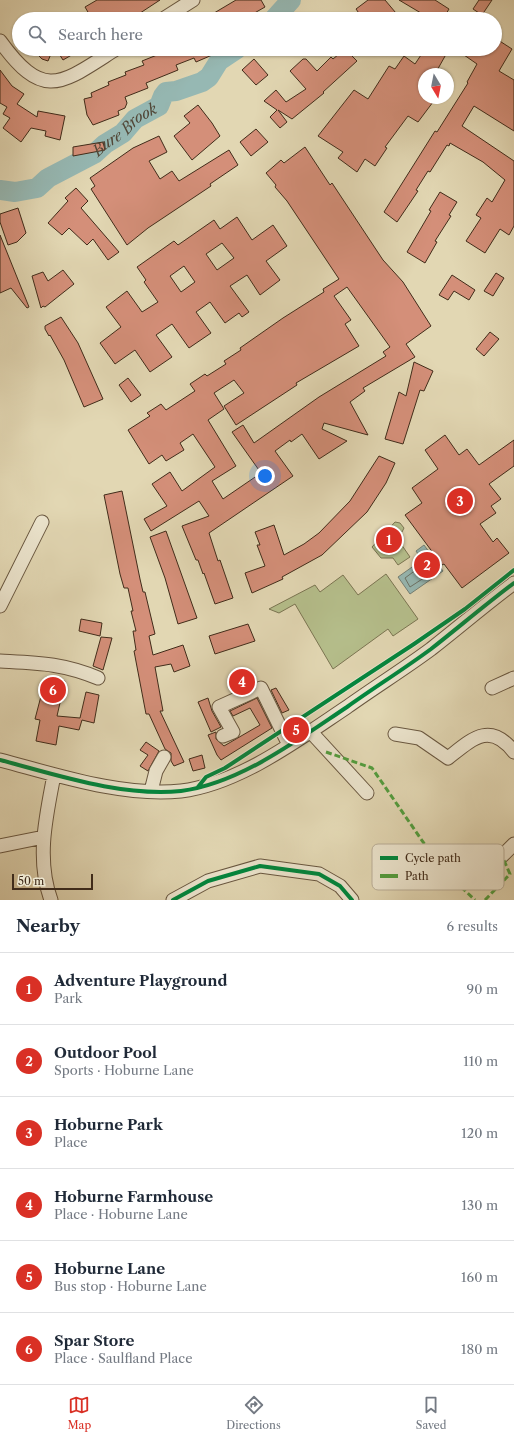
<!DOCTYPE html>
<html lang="en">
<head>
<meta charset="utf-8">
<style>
	:root { --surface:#fff; --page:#f2f2f3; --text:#1f2937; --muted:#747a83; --line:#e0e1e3; --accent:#d93025 }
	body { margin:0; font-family:"Libre Caslon Text",serif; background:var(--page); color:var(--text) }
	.compass { position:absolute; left:418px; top:68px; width:36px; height:36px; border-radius:50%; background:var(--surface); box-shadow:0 1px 3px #0004; rotate:170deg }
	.scale { position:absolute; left:12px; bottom:10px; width:81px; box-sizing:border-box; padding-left:4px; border:2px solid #412c1a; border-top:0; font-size:11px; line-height:14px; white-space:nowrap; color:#412c1a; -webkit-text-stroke:3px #ece5ce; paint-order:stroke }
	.you { position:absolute; left:265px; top:476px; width:14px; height:14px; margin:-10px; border:3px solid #fff; border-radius:50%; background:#1a73e8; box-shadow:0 0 0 6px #1a73e833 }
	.badge { display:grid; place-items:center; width:26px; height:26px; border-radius:50%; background:var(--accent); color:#fff; font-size:13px; font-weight:700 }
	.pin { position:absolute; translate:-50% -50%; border:2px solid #fff; box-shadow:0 1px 4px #0006 }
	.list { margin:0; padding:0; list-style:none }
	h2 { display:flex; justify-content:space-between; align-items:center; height:52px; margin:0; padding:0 16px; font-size:17px }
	h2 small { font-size:13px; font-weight:400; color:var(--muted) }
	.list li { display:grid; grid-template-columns:26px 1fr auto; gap:12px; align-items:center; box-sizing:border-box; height:72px; padding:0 16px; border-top:1px solid var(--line) }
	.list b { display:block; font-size:15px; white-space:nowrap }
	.list p { margin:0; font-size:13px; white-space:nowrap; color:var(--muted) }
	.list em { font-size:13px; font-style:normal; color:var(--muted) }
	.icon { flex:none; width:22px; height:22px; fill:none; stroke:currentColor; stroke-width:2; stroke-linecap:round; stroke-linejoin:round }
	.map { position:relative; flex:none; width:514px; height:900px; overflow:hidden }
	.search { position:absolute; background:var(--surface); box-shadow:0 1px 3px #0004; left:12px; right:12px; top:12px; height:44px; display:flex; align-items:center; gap:10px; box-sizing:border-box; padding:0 14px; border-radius:22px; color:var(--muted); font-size:15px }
	.sheet { height:484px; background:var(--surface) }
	nav { display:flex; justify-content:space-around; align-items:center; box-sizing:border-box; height:56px; border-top:1px solid var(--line); background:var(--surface); font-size:11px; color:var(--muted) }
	nav a { display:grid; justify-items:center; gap:2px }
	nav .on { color:var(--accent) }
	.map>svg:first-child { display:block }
	.green { fill:#b5be8b; stroke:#7b7552 }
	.water { fill:#96b8b3; stroke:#748076 }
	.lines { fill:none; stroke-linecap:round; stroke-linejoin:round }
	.shore { stroke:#6c7266; stroke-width:1 }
	.river { stroke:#96b8b3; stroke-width:20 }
	.building { fill:#d48f79; stroke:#412c1a; fill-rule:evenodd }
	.minor-casing { stroke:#695740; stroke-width:15 }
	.minor { stroke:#ece5ce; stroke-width:13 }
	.quiet { stroke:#539d3e; stroke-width:3; stroke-dasharray:6 3; stroke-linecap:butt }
	.cycleway-casing { stroke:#ece5ce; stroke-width:6 }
	.cycleway { stroke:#00873e; stroke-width:4 }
	.labels { text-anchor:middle; stroke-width:4; stroke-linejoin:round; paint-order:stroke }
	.water-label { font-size:15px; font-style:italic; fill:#524839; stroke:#ece5ce }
	.key { fill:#ece5ce; stroke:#b9ae98; stroke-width:1 }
	.key-label { font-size:11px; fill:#412c1a }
</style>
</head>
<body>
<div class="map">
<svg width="514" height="900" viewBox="0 0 514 900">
	<rect width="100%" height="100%" fill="#e2d7b3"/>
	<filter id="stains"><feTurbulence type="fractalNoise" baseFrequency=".005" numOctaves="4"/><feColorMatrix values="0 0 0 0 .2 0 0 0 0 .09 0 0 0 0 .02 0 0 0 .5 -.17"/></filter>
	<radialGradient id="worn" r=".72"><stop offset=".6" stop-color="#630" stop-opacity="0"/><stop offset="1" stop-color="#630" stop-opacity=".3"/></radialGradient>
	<path class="green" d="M395,522l5,1 4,5 -2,4 -2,1 1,11 9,13 -12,8 -5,-7h-12l-9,-11z
		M386,574l32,45 -25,17 -5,-7 -55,40 -38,-65 -16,9 -10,-4 46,-24 5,7 23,-17 15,20z"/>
	<path class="water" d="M424,545l19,26 -33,23 -12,-17 24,-17 -6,-9z"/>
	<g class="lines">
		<path class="shore" d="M428,558l8,12 -26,17 -5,-9 19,-14z"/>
		<g class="river">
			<path d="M274,19l17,-19"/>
			<path id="s1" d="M0,190l15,2 22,-4 11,-10 46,-24 11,-10 18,-11 12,-14 24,-13 4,-10 3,-4 10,-1 26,-9 7,-5 10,-16 18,-12"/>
		</g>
	</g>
	<path class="building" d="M97,0h63l-29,19h-39l-7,-12z
		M236,0h25l4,7 -21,12h-40z
		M368,0h17l16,19h-38l-7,-10z
		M399,0h36l14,9 -6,10h-12z
		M479,0h13l-10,15 -9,-6z
		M495,38l17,11 -13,22 15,9v51l-40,-25 -12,20 52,35v65l-5,9 -9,-6 -15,24 -19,-12 15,-23 -5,-3 11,-17 5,4 13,-22 -22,-18 -33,-19 -1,3 -2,-1 -17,27 -2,-1 -12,19 2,1 -21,31 -13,-10 51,-81 2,1 31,-49 -1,-1 10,-18 -13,-9 4,-6h27z
		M32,49h21l-5,12 -6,-2z
		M56,49h26l-19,11z
		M163,49h63l-30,13 -2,-4 -18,7 2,5 -32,13 2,5 -23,9 2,6 -2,5 -7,3 1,4 -26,10 -6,-10 -3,-16 8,-2 -1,-4 18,-8 -1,-3 18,-7 -1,-3 19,-7 -2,-4 15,-6 -1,-3z
		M345,49l12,12 -34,31 1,1 -32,26 -14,-9 9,12 -7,6 -10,-11 7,-7 -13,-9 12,-11 10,12 20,-13 -16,-18 13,-12h3l11,12 14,-14 2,2z
		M425,49h24l-14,25h-11v24h12l-18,24 -10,-6 -23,31 2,1 -12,18 -10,-7 -8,13 -19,-14 5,-6 -25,-16 36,-46 14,9 21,-33 6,3 9,-13 11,8z
		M254,59l14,16 -12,10 -14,-15z
		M0,70l12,16 12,8 -7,10 20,13 1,-6 27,5 -5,24 -15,-4 1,-5 -15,-3 -10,14 -18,-14 7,-10 -7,-4 4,-7 -7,-4z
		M198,105l14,18 8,13 -28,24 -18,-24 16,-13 -6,-7z
		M256,129l12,13 -17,14 -11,-14z
		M159,136l8,16 -18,9 11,18 12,-8 7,10 50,-31 9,15 -28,19 1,2 -63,42 -21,17 -36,-56 4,-3 -5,-8 43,-30z
		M103,142l2,8 -32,6v-9z
		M305,147l25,38 2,-2 51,77 20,22 28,44 -25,18 9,13 -52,31 2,3 -15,11 18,33 -44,-12 -2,6 25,12 -28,18 -17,-25 -11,8 -1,-2 -15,11 18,25 -84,57 9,28 2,-1 13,38 -18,6 -11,-31 -1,1 -5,-14h-2l-14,-34 27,-10 -10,-15 -48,30 -7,-12 23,-13 -15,-22 18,-12 12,19 33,-24 -22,-33 -13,9 4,7 -18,11 -4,-6 -13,9 -21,-34 22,-14 -3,-3 14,-9 5,6 29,-19 -5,-7 15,-10 2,2 19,-12 -2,-3 17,-11 -1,-2 43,-30 41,-26 -1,-3 16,-10 -52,-78 -12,-14 1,-2 -10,-12 15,-13 3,3zM347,287l43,60 -7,5 3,4 -67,41 -65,46 -11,-18 -11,7 29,41 -38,26 -11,-18 24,-15 -28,-46 16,-11 -10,-16 20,-13 10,13 -20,13 12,19 61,-40 -1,-2 63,-37 -14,-22 6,-4 -17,-24z
		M76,188l12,13 -7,7 38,44 -11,8 -15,-21 -6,6 -18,-17 -7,7 -14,-12 20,-22 -3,-3z
		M440,192l17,10 -8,13 2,1 -16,25 2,1 -12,21 -18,-11 24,-41 -2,-1z
		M18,208l8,25 -9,9 -9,3 -8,-23v-8z
		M237,217l15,23 21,-15 14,21 -21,15 14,19 -20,15 -13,-20 -17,11 19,26 -7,5 -3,-4 -14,10 -15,-21 -14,10 15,21 -22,15 -17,-24 -16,11 16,22 -22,15 -15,-22 -20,14 -15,-21 21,-16 -15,-20 21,-16 15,21 16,-10 -14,-20 2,-2 -9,-13 37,-26 4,4 36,-25 6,9zM222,243l12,15 -17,12 -11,-16zM184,266l11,16 -14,10 -11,-16z
		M0,235l29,72 -2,1 -16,-20 -11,5z
		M63,270l11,14 -29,23 -2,-1 -2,2 -9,-32 11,-4 5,9z
		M496,273l8,5 -11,18 -9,-5z
		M452,275l23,15 -6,10 -15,-9 -6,9 -9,-5z
		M61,317l17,26 25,56 -19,8 -20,-47 -14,-25 -1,1 -4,-7v-3z
		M490,332l9,7 -15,17 -8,-7z
		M414,362l19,9 -9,20 -4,-1 -17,54 -18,-5 14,-47 7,4z
		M128,378l13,17 -10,7 -12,-17z
		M445,435l14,20 8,-6 12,16 35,-25v26l-25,18 12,15 -10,7 5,7 -16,11 13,18 4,-4 12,15 -47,35 -18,-24 -2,1 -37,-50 17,-12 -10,-15 26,-19 -13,-19z
		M379,456l16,7 -9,20 -19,29 -45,43 -40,22 1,2 -31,14 -7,-20 20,-7 -8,-21h3l-5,-13 19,-7 10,30 20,-11 15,-11 31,-32z
		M122,491l18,88 3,13h2l10,42 -6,2 4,19 30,-10 7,21 -16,6 -3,-8 -16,3 8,44h-3l24,51 -10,4 -3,-5v-8l-6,-4 -16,-35h-3l-12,-63 2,-1 -3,-19h3l-5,-20h2l-5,-23h-4l-4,-14 -16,-79z
		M166,531l31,87 -19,6 -13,-46 -15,-41z
		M81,619l21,4 -2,13 -21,-5z
		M248,624l7,17 -40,13 -6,-18z
		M101,637l11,1 -9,32 -10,-4z
		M244,669l8,14 -15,7 -7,-13z
		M46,677l19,4 -8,35 23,2 6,-26 13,3 -5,28 -12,-3 -3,10 -20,-4 -3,19 -20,-4 4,-21 -5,-1z
		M276,688l13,22 -7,3 -11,-23z
		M208,698l4,13 9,16 -10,5 -13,-30z
		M257,698l15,30 -51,32 -4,-5 -9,-20 8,-3v7l8,7 36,-21 -10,-17 -17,8 -3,-5z
		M146,742l13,9 -11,20 -8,-5 8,-11 -8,-5z
		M202,755l3,13 -12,3 -4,-12z"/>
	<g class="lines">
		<defs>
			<path id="minor" d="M163,19l30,-19
				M0,41c44,61 61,43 116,8
				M0,606l42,-84
				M0,661c37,2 62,2 98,17
				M492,688l22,-10
				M311,732l56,61
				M395,734l24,4 29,20c24,-19 42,-37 66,-6
				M223,736l10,-4 -14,-25 42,-19 28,57
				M0,760c57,15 122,37 181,31 58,-7 118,-52 166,-84 28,-20 57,-38 84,-58 28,-22 55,-45 83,-66
				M151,791l5,-20 8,-14
				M0,846l44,-9
				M502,856l12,-12
				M51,900c-15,-41 -5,-83 3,-125
				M173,900l35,-19 52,-15 59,8 21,12 12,14"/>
		</defs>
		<use href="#minor" class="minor-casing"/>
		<use href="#minor" class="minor"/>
		<path class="quiet" d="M326,752l46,16 69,100 34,32
			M485,900l25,-26 -8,-18"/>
		<defs>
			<path id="cycleway" d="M0,760c57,15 122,37 181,31 58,-7 118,-52 166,-84 28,-20 57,-38 84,-58 28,-22 55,-45 83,-66
				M198,787l8,-10 19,-9 189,-124 51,-35 49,-39
				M173,900l35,-19 52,-15 59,8 21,12 12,14"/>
		</defs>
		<use href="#cycleway" class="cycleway-casing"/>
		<use href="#cycleway" class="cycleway"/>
	</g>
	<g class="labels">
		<g class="water-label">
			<text dy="5" stroke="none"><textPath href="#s1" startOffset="144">Bure Brook</textPath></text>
		</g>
	</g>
	<rect x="372" y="844" width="132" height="46" rx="6" class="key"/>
	<rect x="380" y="856" width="18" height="4" fill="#00873e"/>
	<rect x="380" y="874" width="18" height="4" fill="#539d3e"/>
	<g class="key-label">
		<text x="405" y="862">Cycle path</text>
		<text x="405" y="880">Path</text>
	</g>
	<rect width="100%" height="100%" filter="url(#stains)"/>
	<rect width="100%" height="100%" fill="url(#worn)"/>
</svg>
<svg class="compass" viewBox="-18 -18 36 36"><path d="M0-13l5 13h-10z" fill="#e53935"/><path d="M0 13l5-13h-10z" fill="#747a83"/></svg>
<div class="scale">50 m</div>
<div class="you"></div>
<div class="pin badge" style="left:389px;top:540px">1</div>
<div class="pin badge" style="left:427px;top:565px">2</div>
<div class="pin badge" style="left:460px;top:501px">3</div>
<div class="pin badge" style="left:242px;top:682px">4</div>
<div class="pin badge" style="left:296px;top:730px">5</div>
<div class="pin badge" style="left:53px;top:690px">6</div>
<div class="search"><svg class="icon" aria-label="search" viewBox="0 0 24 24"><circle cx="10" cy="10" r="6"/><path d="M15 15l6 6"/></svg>Search here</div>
</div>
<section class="sheet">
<h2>Nearby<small>6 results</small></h2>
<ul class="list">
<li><span class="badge">1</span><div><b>Adventure Playground</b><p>Park</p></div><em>90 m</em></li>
<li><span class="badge">2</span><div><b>Outdoor Pool</b><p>Sports · Hoburne Lane</p></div><em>110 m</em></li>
<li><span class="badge">3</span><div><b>Hoburne Park</b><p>Place</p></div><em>120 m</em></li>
<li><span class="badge">4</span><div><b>Hoburne Farmhouse</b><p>Place · Hoburne Lane</p></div><em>130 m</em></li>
<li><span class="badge">5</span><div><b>Hoburne Lane</b><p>Bus stop · Hoburne Lane</p></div><em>160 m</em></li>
<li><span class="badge">6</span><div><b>Spar Store</b><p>Place · Saulfland Place</p></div><em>180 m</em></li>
</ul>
</section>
<nav>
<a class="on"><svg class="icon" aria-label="map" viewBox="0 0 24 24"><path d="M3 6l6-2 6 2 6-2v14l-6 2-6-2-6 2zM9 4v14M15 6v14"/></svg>Map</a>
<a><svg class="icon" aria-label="directions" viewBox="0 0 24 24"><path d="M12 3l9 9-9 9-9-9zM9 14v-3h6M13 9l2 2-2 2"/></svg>Directions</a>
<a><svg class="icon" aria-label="saved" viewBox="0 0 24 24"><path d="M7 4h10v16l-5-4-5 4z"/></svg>Saved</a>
</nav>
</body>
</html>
